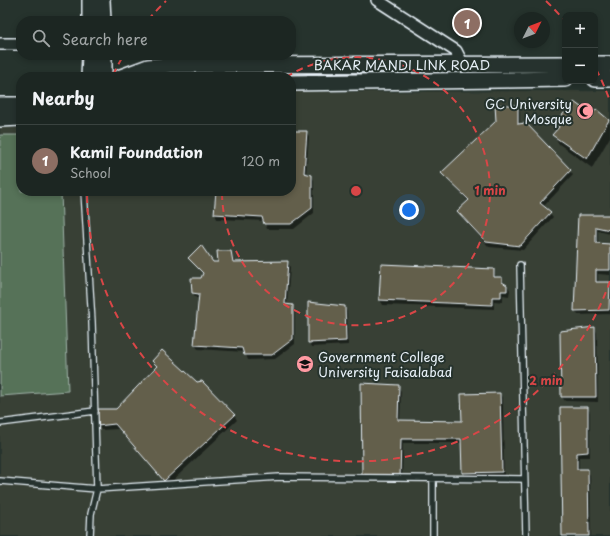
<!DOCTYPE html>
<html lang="en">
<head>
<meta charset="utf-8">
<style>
	:root { --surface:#1c2622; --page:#252e2a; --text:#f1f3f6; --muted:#a0a5a5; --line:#3a4340; --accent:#ff9aa2 }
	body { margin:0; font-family:"Playpen Sans",sans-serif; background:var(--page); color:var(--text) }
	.controls { position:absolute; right:12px; top:12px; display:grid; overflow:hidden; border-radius:8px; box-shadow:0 2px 6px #0003 }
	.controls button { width:36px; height:36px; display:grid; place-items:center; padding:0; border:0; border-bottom:1px solid var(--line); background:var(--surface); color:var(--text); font:20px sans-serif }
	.compass { position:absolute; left:514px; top:12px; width:36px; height:36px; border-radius:50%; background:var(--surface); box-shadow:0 2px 6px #0003; rotate:48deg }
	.you { position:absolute; left:409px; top:210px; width:14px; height:14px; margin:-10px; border:3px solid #fff; border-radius:50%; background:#1a73e8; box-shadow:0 0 0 6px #1a73e833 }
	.badge { display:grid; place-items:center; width:26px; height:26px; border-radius:50%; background:var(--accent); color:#fff; font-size:13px; font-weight:700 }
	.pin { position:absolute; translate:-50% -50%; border:2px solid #fff; box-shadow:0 1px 4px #0006 }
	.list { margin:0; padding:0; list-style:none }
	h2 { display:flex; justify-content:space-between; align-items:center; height:52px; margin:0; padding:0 16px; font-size:17px }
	h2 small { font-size:13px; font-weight:400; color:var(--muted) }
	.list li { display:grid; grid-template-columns:26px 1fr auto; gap:12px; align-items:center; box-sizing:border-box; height:72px; padding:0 16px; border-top:1px solid var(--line) }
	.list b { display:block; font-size:15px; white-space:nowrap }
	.list p { margin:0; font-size:13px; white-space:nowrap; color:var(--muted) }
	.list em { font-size:13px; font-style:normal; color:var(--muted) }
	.icon { flex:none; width:22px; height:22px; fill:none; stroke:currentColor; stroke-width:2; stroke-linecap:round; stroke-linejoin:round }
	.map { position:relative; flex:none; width:610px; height:536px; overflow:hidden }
	.search { position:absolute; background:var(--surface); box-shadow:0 2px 6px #0003; left:16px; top:16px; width:280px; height:44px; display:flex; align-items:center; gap:10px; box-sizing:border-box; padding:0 14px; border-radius:16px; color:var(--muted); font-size:15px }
	.panel { position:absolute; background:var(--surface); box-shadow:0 2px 6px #0003; left:16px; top:72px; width:280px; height:124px; border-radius:16px }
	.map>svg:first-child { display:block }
	.built { fill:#384036 }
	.green { fill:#567259; stroke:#9fb2a8 }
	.shadow { fill:#0007 }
	.building { fill:#635f4c; stroke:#e8f1f8 }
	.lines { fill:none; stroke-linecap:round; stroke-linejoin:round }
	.service-casing { stroke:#e8f1f8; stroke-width:8 }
	.minor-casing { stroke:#e8f1f8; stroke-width:14 }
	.secondary-casing { stroke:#e8f1f8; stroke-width:18 }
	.service { stroke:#26332d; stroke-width:5.5 }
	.minor { stroke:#26332d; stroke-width:11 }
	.secondary { stroke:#26332d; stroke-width:15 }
	.ring { fill:none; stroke:#d94647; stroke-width:2; stroke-dasharray:7 5 }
	.labels { text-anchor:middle; stroke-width:4; stroke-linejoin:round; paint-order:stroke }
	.street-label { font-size:13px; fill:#e8f1f8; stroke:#26332d }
	.poi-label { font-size:13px; fill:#e8f1f8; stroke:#26332d; text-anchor:end }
	.centre { fill:#d94647; stroke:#26332d; stroke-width:2 }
	.ring-label { font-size:12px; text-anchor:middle; font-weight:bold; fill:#d94647; stroke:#26332d; stroke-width:4; stroke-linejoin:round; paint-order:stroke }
</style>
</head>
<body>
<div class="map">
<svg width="610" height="536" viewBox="0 0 610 536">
	<rect width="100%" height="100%" fill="#26332d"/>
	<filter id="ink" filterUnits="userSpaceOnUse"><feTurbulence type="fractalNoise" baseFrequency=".025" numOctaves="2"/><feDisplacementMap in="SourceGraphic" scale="8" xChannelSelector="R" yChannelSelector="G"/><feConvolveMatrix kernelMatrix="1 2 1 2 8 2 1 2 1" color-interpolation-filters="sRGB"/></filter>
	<g filter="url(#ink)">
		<path class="built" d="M610,91v445h-610v-408h21v63h270v-99z"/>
		<path class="green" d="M0,135h21v56h40l7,200 -68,5z"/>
		<path class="shadow" d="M518,106l2,5v13l50,47 3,4 -29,31 9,11 -30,33 -34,-3 -28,-31 -3,-5 11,-9 -27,-29z
			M592,116l16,5 2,3v13l-18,31 -33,-24 -5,-9z
			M291,132h15l3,4 -3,39 5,1 3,4v33l-20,16h-27l-3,-8 -47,-2 -2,-5 2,-23h74z
			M579,216h31v18l-12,-3v13l12,1v30l-12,-1v9h12v31l-32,1 -3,-5z
			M231,252l4,11 52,-1 3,5 -3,38 5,1 3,5v33l-20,15 -27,1 -3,-8 -47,-3 -3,-4 5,-47h-4l-3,-5 11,-18 -15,-17 30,5z
			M382,265l112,5 2,8h5l3,6 3,1 3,5 -1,6 -6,-1v7l-9,-1v8l-111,-4 -3,-5z
			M345,307l2,5 1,33 -37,2 -2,-5z
			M595,328l2,5 1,69 -33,-1 -3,-4z
			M154,361l43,22 37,32 3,5 -69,65 -49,-56 -18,1 -3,-5 18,-15 42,-43z
			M398,386l3,5 -1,30 64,1 36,-28 3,5 1,77 -38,1 -3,-5 -1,-29h-59l-1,38h-36l-3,-5z
			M561,408h26l3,4v45h-11v13h8l3,5 1,61h-28z"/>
		<path class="building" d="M574,102l18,13 4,-6 13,11 -22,39 -35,-24 7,-8 -3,-5z
			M495,105h23v19l8,-1 45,47 -31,33 11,9 -31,34 -34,-4 -29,-31 12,-11 -28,-27 55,-52z
			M291,131h16l-3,42 8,2v33l-21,16h-27l-2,-7 -48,-3 2,-23h75z
			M578,215h32v15l-14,-3v16l14,1v26h-14v12h14l-1,28 -35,1z
			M201,245l12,17h5l-1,-11h14l2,11 55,-1 -3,43 8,1v34l-21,16h-28l-2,-7 -48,-3 5,-51 -7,-1 -1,-15h10l2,-5 -15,-15z
			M381,264l113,5v8h8v5l5,3v6h-6v6h-9v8l-113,-5z
			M308,302l37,4 1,35 -38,2z
			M595,327l1,70h-35l-1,-66z
			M162,350l35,32 5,-1 33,34 -71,66 -49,-57 -18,2v-17h19l41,-43 -5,-5z
			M361,383l38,2 -1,35 64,1 -1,-27 39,-1 2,79 -40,1 -1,-34h-60l-1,38 -38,-1z
			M560,407h28v45l-11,1v16h11l1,67h-27z"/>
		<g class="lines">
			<defs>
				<path id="service" d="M84,191l8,131 5,167 -6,25 -1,22
					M520,265l6,271
					M0,423l95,-12
					M433,478v58
					M0,481l97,8 183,-12 244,2"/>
				<path id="minor" d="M377,0l79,51 7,14
					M0,44h21"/>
				<path id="secondary" d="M102,0l1,21
					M90,21v-21
					M104,55v22
					M595,64h15
					M89,77l1,-22
					M121,77l27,-10 22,-2 395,-1
					M595,79h15
					M291,83l274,-4
					M0,105h21
					M0,119l21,-1"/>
			</defs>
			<use href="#service" class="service-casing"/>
			<use href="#minor" class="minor-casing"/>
			<use href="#secondary" class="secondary-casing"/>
			<use href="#service" class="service"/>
			<use href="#minor" class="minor"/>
			<use href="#secondary" class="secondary"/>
		</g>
	</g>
	<g class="ring">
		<path d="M286 77A134 134 0 1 1 222 191"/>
		<path d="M610 281A269 269 0 0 1 87 191M113 75A269 269 0 0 1 123 56M148 20A269 269 0 0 1 166 1M546 1A269 269 0 0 1 564 20M596 69A269 269 0 0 1 610 101"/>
	</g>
	<defs>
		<symbol id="mosque-disc" viewBox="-11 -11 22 22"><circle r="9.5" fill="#ff9aa2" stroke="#26332d"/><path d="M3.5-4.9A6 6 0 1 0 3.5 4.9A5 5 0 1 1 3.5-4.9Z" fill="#111"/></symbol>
		<symbol id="university-disc" viewBox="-11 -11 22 22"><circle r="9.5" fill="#ff9aa2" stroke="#26332d"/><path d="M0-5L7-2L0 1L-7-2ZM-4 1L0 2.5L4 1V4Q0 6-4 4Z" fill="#111"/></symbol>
	</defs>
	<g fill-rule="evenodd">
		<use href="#mosque-disc" x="575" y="101" width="20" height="20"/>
		<use href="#university-disc" x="295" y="354" width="20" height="20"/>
	</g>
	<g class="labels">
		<g class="street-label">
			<text x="402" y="70">BAKAR MANDI LINK ROAD</text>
		</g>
		<g class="poi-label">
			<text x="572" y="109">GC University<tspan x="572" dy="15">Mosque</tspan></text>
			<text x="318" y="362" text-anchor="start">Government College<tspan x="318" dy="15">University Faisalabad</tspan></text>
		</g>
	</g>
	<circle cx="356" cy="191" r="6" class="centre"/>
	<g class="ring-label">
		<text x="490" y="195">1 min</text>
		<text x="546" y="385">2 min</text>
	</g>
</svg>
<div class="controls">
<button>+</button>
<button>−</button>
</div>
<svg class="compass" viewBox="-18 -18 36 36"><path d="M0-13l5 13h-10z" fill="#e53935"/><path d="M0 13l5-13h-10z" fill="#a0a5a5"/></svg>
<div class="you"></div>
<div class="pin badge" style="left:467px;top:23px;background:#8d6e63">1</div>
<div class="search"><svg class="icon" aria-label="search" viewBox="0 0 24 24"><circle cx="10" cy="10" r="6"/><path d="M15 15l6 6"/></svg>Search here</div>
<section class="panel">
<h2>Nearby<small></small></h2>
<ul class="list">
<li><span class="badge" style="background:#8d6e63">1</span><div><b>Kamil Foundation</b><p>School</p></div><em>120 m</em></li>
</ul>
</section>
</div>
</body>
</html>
